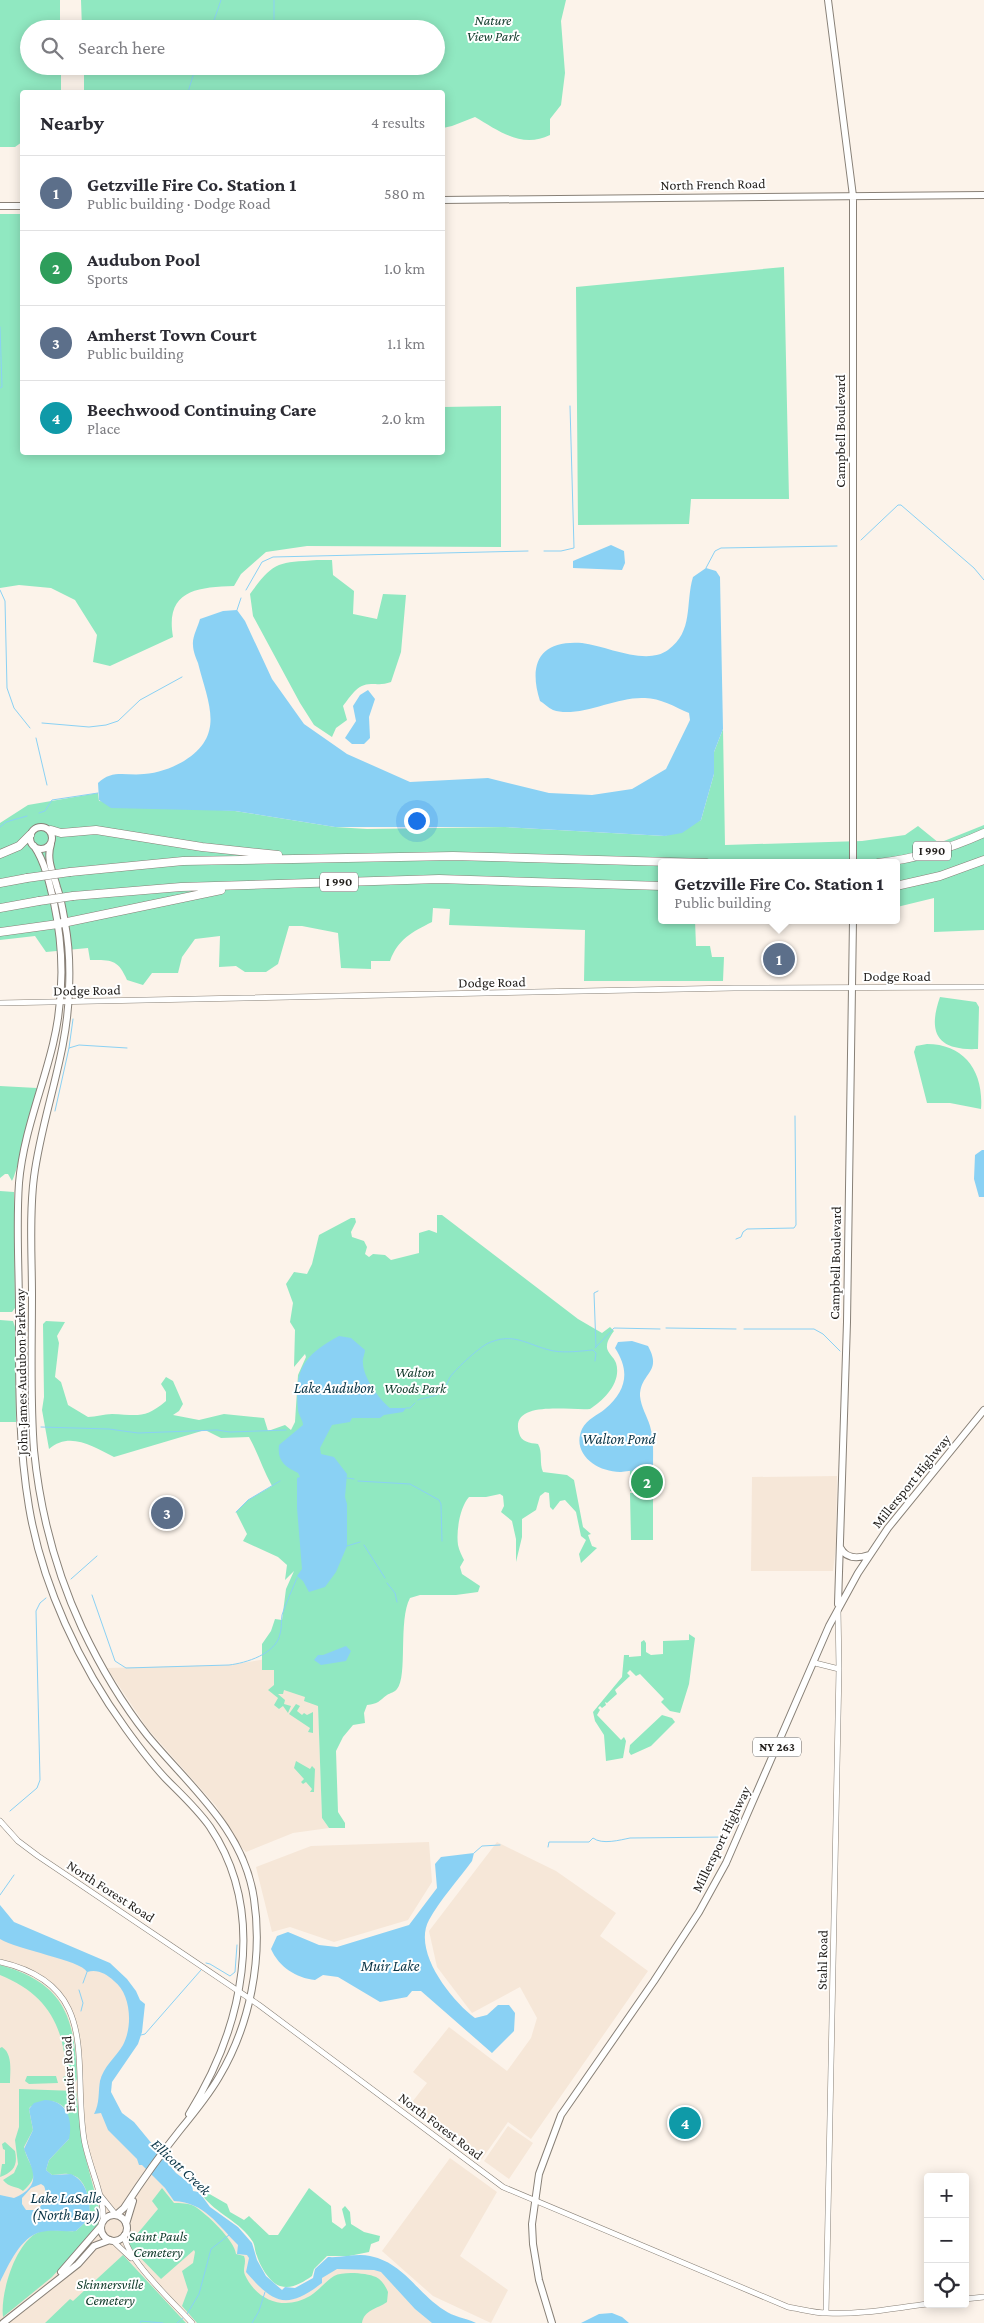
<!DOCTYPE html>
<html lang="en">
<head>
<meta charset="utf-8">
<style>
	:root { --surface:#fff; --page:#f7f7f7; --text:#2b2b33; --muted:#7c7c81; --line:#e1e1e2; --accent:#1970da }
	body { margin:0; font-family:"Crimson Pro",serif; background:var(--page); color:var(--text) }
	.controls { position:absolute; right:15px; bottom:15px; display:grid; overflow:hidden; border-radius:5px; box-shadow:0 2px 12px #0003 }
	.controls button { width:45px; height:45px; display:grid; place-items:center; padding:0; border:0; border-bottom:1px solid var(--line); background:var(--surface); color:var(--text); font:25px sans-serif }
	.you { position:absolute; left:416px; top:820px; width:18px; height:18px; margin:-12px; border:4px solid #fff; border-radius:50%; background:#1a73e8; box-shadow:0 0 0 8px #1a73e833 }
	.badge { display:grid; place-items:center; width:32px; height:32px; border-radius:50%; background:var(--accent); color:#fff; font-size:16px; font-weight:700 }
	.pin { position:absolute; translate:-50% -50%; border:2px solid #fff; box-shadow:0 1px 5px #0006 }
	.popup { position:absolute; left:658px; top:859px; width:242px; height:65px; box-sizing:border-box; display:grid; place-content:center; border-radius:5px; background:var(--surface); filter:drop-shadow(0 1px 4px #0005); font-size:16px; white-space:nowrap; color:var(--muted) }
	.popup b { font-size:19px; color:var(--text) }
	.popup::after { content:''; position:absolute; left:50%; top:100%; margin-left:-10px; border:10px solid transparent; border-top-color:var(--surface) }
	.list { margin:0; padding:0; list-style:none }
	h2 { display:flex; justify-content:space-between; align-items:center; height:65px; margin:0; padding:0 20px; font-size:21px }
	h2 small { font-size:16px; font-weight:400; color:var(--muted) }
	.list li { display:grid; grid-template-columns:32px 1fr auto; gap:15px; align-items:center; box-sizing:border-box; height:75px; padding:0 20px; border-top:1px solid var(--line) }
	.list b { display:block; font-size:19px; white-space:nowrap }
	.list p { margin:0; font-size:16px; white-space:nowrap; color:var(--muted) }
	.list em { font-size:16px; font-style:normal; color:var(--muted) }
	.icon { flex:none; width:28px; height:28px; fill:none; stroke:currentColor; stroke-width:2; stroke-linecap:round; stroke-linejoin:round }
	.map { position:relative; flex:none; width:984px; height:2323px; overflow:hidden }
	.search { position:absolute; background:var(--surface); box-shadow:0 2px 12px #0003; left:20px; top:20px; width:425px; height:55px; display:flex; align-items:center; gap:12px; box-sizing:border-box; padding:0 18px; border-radius:28px; color:var(--muted); font-size:19px }
	.panel { position:absolute; background:var(--surface); box-shadow:0 2px 12px #0003; left:20px; top:90px; width:425px; height:365px; border-radius:5px }
	.map>svg:first-child { display:block }
	.built { fill:#f6e7d8 }
	.green { fill:#90e8c1 }
	.water { fill:#8ad1f4; fill-rule:evenodd }
	.lines { fill:none; stroke-linecap:round; stroke-linejoin:round }
	.stream { stroke:#8ad1f4; stroke-width:1 }
	.minor-casing { stroke:#888077; stroke-width:6 }
	.major-casing { stroke:#888077; stroke-width:8 }
	.highway-casing { stroke:#888077; stroke-width:9 }
	.minor { stroke:#fff; stroke-width:5 }
	.major { stroke:#fff; stroke-width:6 }
	.highway { stroke:#fff; stroke-width:8 }
	.highway-bridge-casing { stroke:#888077; stroke-width:9; stroke-linecap:butt }
	.highway-bridge { stroke:#fff; stroke-width:8 }
	.labels { text-anchor:middle; stroke-width:4; stroke-linejoin:round; paint-order:stroke }
	.shield { fill:#fff; stroke:#646260; stroke-width:1 }
	.shield-label { font-size:12px; font-weight:bold; fill:#221f1c }
	.park-label { font-size:14px; font-style:italic; fill:#0f3929; stroke:#fff }
	.street-label { font-size:14px; fill:#221f1c; stroke:#fff }
	.water-label { font-size:15px; font-style:italic; fill:#0a3547; stroke:#fff }
</style>
</head>
<body>
<div class="map">
<svg width="984" height="2323" viewBox="0 0 984 2323">
	<rect width="100%" height="100%" fill="#fcf3ea"/>
	<path class="built" d="M837,1476l-1,69 -3,26h-82l1,-94z
		M279,1657l39,44 4,117 7,10 -36,5 -47,19 -5,-5 -25,-41 -69,-78 -40,-60 122,-3z
		M429,1842l3,40 -24,38 -74,22 -44,-15 -18,5 -16,-65 55,-21z
		M497,1842l59,29 60,42 -16,23 48,35 -117,168 -23,-17 -26,37 -73,-53 18,-23 -14,-11 36,-45 58,44 24,-33 6,-20 -17,-31 -48,26 -35,-46 -8,-36z
		M0,1929l121,51 15,23 -2,34 -26,42 -2,26 128,128 42,65 23,-5 38,-28 41,-1 70,59h-448z
		M508,2126l25,17 -24,36 -25,-18z
		M450,2158l47,34 -37,64 48,34 -17,33 -58,-27 -51,-45z"/>
	<path class="green" d="M0,0h60v29h-31v37h32v26h-39v50l-7,5h-15z
		M81,0h485l-5,21 4,52 -4,32 -11,14v16c-28,14 -51,-4 -75,-18l-23,9 -9,2 -1,-36h-358v-26h352v-37h-354z
		M0,214h22v238h420l1,-45 58,-1v141l-194,-1 -41,6 -25,22 -7,12c-38,1 -69,5 -61,51l-63,29 -17,-4 4,-27 -22,-35 -24,-12 -32,-3 -19,3z
		M784,267l5,232h-98l-2,25 -111,1 -2,-238z
		M317,560h15l1,15 21,16 -1,23 24,5 6,-25 23,1 -5,57 -10,30c-8,3 -12,2 -20,2 -14,0 -20,12 -28,22l4,14 -11,8 -4,9 -18,-12 -14,-22 -47,-87 -3,-22c24,-33 27,-31 67,-34z
		M723,729l2,116 137,-4 43,-6 13,-9 21,17 45,-18v105l-50,2v-34l-37,9 -1,-44h-234v57h33l1,26h14l2,11h12l-1,24h-139l1,-51 -136,-5 1,-16 -17,-1 -1,14c-20,10 -34,17 -42,39h-19v8l-30,-1 -3,-35 -36,-7h-13l-11,38 -12,8h-21l-9,-6 -17,1 1,-31 -25,3 -13,18 -4,16h-26l-9,12 -16,-5c-9,-21 -16,-20 -37,-20l-2,-12 -42,4 -11,-16 -35,4v-117l28,-18 70,-12 1,8 136,10 100,16 32,2 138,-2 160,9 36,-16 13,-46v-22z
		M940,997l36,5 3,5 -1,42c-40,2 -51,-15 -38,-52z
		M927,1044c37,0 57,27 54,65l-31,-6h-23l-13,-51 2,-6z
		M0,1086l37,2c-4,15 -20,87 -25,93l-4,-7h-3l-5,4z
		M0,1191l14,1v3l1,113 -3,4h-12z
		M437,1215h5l136,104 24,14 8,-6 4,4c-3,4 -7,10 -7,15 -1,6 7,11 9,17 6,19 -12,37 -26,46 -19,2 -81,-10 -71,24 2,9 11,10 19,11 5,8 1,19 5,28l24,3 7,5 9,47 8,7 -3,1 4,11 5,2 -16,15 -2,-9 7,-14 -5,-4 -5,-24 -11,-12 -5,1 -7,9 -3,-3 -1,-14 -4,-1 -5,4 -4,14 -14,9v18l-6,25v-23l-4,-18 -11,-9 3,-6 -1,-10 -3,-2 -14,3h-17c-9,10 -13,34 -11,48 1,5 4,11 6,15l-4,7 2,7 18,12 -2,6 -22,3h-36l-10,3c-12,22 -2,79 -13,91 -2,3 -7,4 -10,6 -8,6 -9,9 -20,10l-3,8 1,10 -12,2 -10,12 -7,14 2,61 7,11v5h-16l-7,-10 -4,-112 -14,-5 1,-4 -21,-7 -1,4h-5l7,6 -1,4 7,2 -3,7 -5,-7 -4,3 -5,-4 4,-7 -10,-8 6,-5v-15h-12v-26l9,-13 4,-12 7,1 4,-31 8,-18 -9,9 2,-15 -9,-8 -35,-16 4,-7 -11,-22 12,-12 24,-14c-9,-16 -14,-33 -23,-49l-28,1 -16,-8 -91,27c-21,-11 -45,-26 -65,-8l-7,-39 2,-13 -1,-73 3,-3 19,1 -8,14 2,7 -4,34 6,5 7,23 20,12c8,0 16,-3 24,-3 26,1 33,5 54,-13v-9l-5,-8 5,-7 7,4 10,23 -4,7 -6,4 26,5 25,-6 40,4 4,13 17,-6 6,5 4,-8 3,-47 8,-18 -1,-3 -11,13 1,-37 -5,-8 3,-19 -7,-19 8,-12 13,2 5,-10 7,-29 32,-17h4l1,4 -5,10 1,5 12,4 3,6 -2,7 4,3 4,-3 12,1 6,5 28,-7v-20l10,-3 8,3z
		M0,1320l13,1 2,6 1,95h-16z
		M630,1470h26v7h8v7l-5,5h-5v2h-24z
		M630,1493h23v47h-22z
		M689,1634l6,4 -6,46 -9,29 -10,-2 -9,-9 3,-3 -24,-25 -4,2 -6,-6 -3,3 3,3 -15,14 2,4 -10,9 -2,-1 1,3 -4,3 -2,-2 -2,2 2,2 -3,5 24,25 3,-3 2,4 -3,17 -17,3 -2,-26 -9,-14 -2,-9 29,-35 2,-22h5v2l12,-1v-14l3,-2 2,3v9l5,3 12,-1v-13l26,-1z
		M296,1704l4,2 -3,5 5,4 2,-2 3,2 6,-3v21l-5,-1 2,-4 -21,-14z
		M662,1715l10,3 3,4 -24,24 -20,9 -2,-3 1,-7z
		M296,1761l14,8 2,-3 3,3 -1,23h-4l2,-3 -6,-7 -3,2 -2,-2 3,-3 -10,-11z
		M0,1965c65,18 75,53 77,114l-3,5h-8l-3,-3v-4l3,-1c-1,-50 -19,-82 -66,-101z
		M2,2047c11,7 8,24 8,36h-10v-35z
		M27,2076h29l2,7 -29,1 -4,-3z
		M19,2089l57,2 7,57 18,68 -2,9 -47,52 -49,40c-3,-23 12,-73 34,-84 11,-6 27,-1 39,-2l14,-13c0,-14 -2,-42 -22,-44 -5,-1 -11,1 -16,1l-6,-5 3,-10 20,-21 -2,-29c-13,-13 -22,-10 -37,-3l-1,2 4,21 -9,17c4,21 20,25 -1,44 -5,-5 -14,-3 -20,-11l11,-7 4,-9 -3,-24 4,-13z
		M5,2142l10,9c3,14 -1,21 -15,26l2,-13h3v-14l-2,-1 -1,-5z
		M162,2188l12,15c6,0 14,0 20,3 12,7 41,35 42,48l8,2c3,7 -2,13 1,19 12,26 40,36 65,21 9,-6 16,-15 24,-20 10,-5 32,-3 42,1 6,3 10,10 12,15l-1,10c-10,7 -23,8 -25,21h-165l-15,-17 6,-16 -6,-19 11,-8 2,-11 -1,-2 -33,29 -33,-34 30,-36 -6,-8z
		M309,2188l22,18 1,16 10,7 4,-4 -4,-16 3,-3 5,6 1,12 13,8 16,4 -1,5 -8,3 -2,8 -20,4h-22l-13,13 -2,7c-9,6 -20,14 -32,10 -10,-3 -20,-20 -23,-30 -2,-4 -2,-10 -4,-14 -13,-21 -37,-28 -51,-47l4,-3 21,12 3,8 14,8 5,-4 20,19h9z
		M123,2255l63,68h-141l25,-24 3,2z"/>
	<path class="water" d="M611,545l13,6 1,12 -3,7 -49,-2v-7z
		M706,568l10,3 4,6 3,152 -9,23v22l-13,46 -19,13 -17,3 -160,-9h-170l-100,-16 -124,-3 -12,-8 -1,-17c14,-14 28,-7 46,-9 14,-1 28,-6 40,-13 42,-26 24,-58 14,-98 -2,-5 -5,-12 -5,-18 -1,-8 5,-18 7,-26l23,-8 14,-1 8,11 27,58 32,45 43,30 63,28 78,-4 61,15 43,2 40,-6 34,-20 24,-49 -1,-7c-14,-6 -29,-15 -44,-15 -28,-2 -67,21 -92,12 -5,-2 -9,-7 -13,-9 -12,-38 0,-61 42,-58 25,3 64,23 86,7 26,-19 17,-46 25,-73z
		M368,690l7,9 -6,18 1,21 -6,6h-12l-7,-6 11,-17 -3,-15 7,-11z
		M982,1150h2v47h-5l-5,-18 1,-24z
		M339,1336l12,2 14,12c0,4 -3,9 -2,13 0,14 16,36 27,45h16l-3,4 -19,3 -4,3h-28l-2,4 -18,3 -12,23 1,6 13,3 13,17 -2,23 2,7v42l-11,26 -11,15 -16,5 -6,-11 -6,-5 5,-7 -5,-61v-30l3,-1 -2,-4c-13,-6 -21,-12 -19,-28l24,-20c0,-5 -4,-9 -5,-15 -4,-41 6,-55 41,-74z
		M632,1341l16,5c15,27 -8,26 -8,50 1,11 7,20 10,30 4,13 3,27 3,40 -7,2 -27,6 -33,6 -23,0 -49,-18 -38,-43 5,-10 16,-14 23,-20 22,-19 25,-38 10,-61l3,-6z
		M346,1646l5,5 -5,10 -25,4 -7,-5 4,-5h5z
		M474,1853l-2,8c-14,19 -32,39 -43,59 -17,31 22,80 46,98l12,-3 11,-10h11l6,8 -1,18 -22,22 -71,-62h-9l-5,6 -27,5 -42,-25 -15,-2 -8,5c-19,-2 -36,-13 -44,-31l6,-13 11,-4 31,13 18,2 72,-22 28,-37 -2,-24 6,-7z
		M0,1905l14,17 96,41 17,16 9,12 4,9 5,4 -3,28 -4,12 -26,38 -1,10 11,21 12,9 42,51 16,12 1,6 6,1 11,15 28,20 14,16 5,17 9,16 16,14 3,-3 10,1 18,-10 2,-9 13,-12c14,1 29,-4 42,-1 34,7 47,37 74,54 9,7 22,8 32,13h-44l-17,-14 -34,-37 -7,-2 -37,-1 -15,9v5c-36,28 -49,20 -76,-11l3,-14 -2,-3 -10,-1 1,-9c-21,-21 -33,-42 -64,-44l-9,-13 -23,-23h-3l-2,-6 -29,-29 -7,-17 -7,1c6,-11 4,-22 6,-33 3,-14 16,-24 23,-36 10,-19 8,-51 -9,-64 -8,-7 -16,-12 -27,-9 -6,-12 -70,-22 -87,-33z
		M45,2100c23,1 28,20 24,39l-20,21 -3,10 6,5 19,-1c17,8 19,27 19,44l-14,13c-11,1 -24,-2 -35,1 -20,4 -33,34 -41,50v-87l14,3c29,-13 19,-27 10,-49l9,-19 -4,-21 5,-6zM41,2184l3,2c4,9 0,17 -7,24h-11l-4,-6v-6l9,-10z
		M612,2313l10,4 7,6h-48l18,-9z"/>
	<g class="lines">
		<path class="stream" d="M211,29l10,-29
			M274,29v-29
			M188,92l8,-26
			M0,327l2,60 -2,1
			M861,540l37,-35h3l73,63 10,12
			M544,551h17l13,-3 -4,-142
			M706,568l9,-17 6,-3 116,-2
			M0,590l5,11 2,87 7,20 16,20
			M246,590l16,-28 11,-5 255,-6
			M237,610l4,-12
			M42,723l47,4 17,-2 12,-4 22,-21 42,-23
			M36,738l11,47
			M39,813l6,-2 7,-11 46,-7
			M0,827l6,-5 21,-6
			M69,1048l4,-29
			M55,1111l14,-63 10,-3 48,3
			M736,1239l5,-2 2,-5 4,-3 47,-1 2,-3 -1,-109
			M666,1328l70,1
			M744,1329h70l9,5 17,17
			M596,1347l-2,-54 4,-2
			M595,1348l19,-20 46,1
			M418,1400c7,-3 17,-3 22,-7 6,-4 7,-11 10,-16 7,-9 31,-32 41,-35 25,-10 40,5 63,9 12,2 27,0 39,-1l3,3 -1,8
			M406,1408h4l5,-5
			M41,1427l68,2 29,4 79,-3 13,2 56,-2
			M347,1478l7,1
			M358,1481l52,3 29,16 2,4 1,37
			M236,1512l12,-12 32,-19
			M364,1545l21,33
			M347,1546l13,-4
			M71,1579l26,-23
			M387,1583l8,10 2,9
			M92,1595l23,66 11,7 103,-3c17,-2 47,-11 51,-31 2,-6 1,-13 2,-19 4,-12 10,-25 15,-37
			M10,1811l27,-23 3,-8 -4,-169 4,-8 6,-5
			M548,1847l1,-5h40l4,-4c9,7 27,2 37,0l97,-1
			M474,1853l8,-7 18,-1
			M0,1895l14,-20
			M206,1963l4,1 20,12 5,-4 2,-27
			M83,1983l4,-11
			M79,1990l4,13 -2,8
			M141,2035l4,-1 56,-64
			M187,2314l12,-20 12,-45 18,-14
			M140,2323l1,-2 22,2
			M177,2323l7,-6
			M252,2323l7,-12 6,-19"/>
		<defs>
			<path id="minor" d="M0,1003l734,-15 250,-1
				M815,1663l24,6
				M0,1821l18,20 20,15 221,149 244,182 285,120c13,2 26,6 39,6 34,2 67,-5 101,-9
				M0,1962c102,23 72,101 84,177 4,25 21,59 19,81
				M99,2194l17,21
				M124,2235c2,24 51,69 68,88
				M113,2241l18,17
				M965,2299l19,-2
				M826,2313l13,-644 -1,-60"/>
			<path id="major" d="M828,0l25,196v667
				M442,200l542,-5
				M0,206h22
				M30 838a11 11 0 1 1 22 0a11 11 0 1 1-22 0Z
				M51,844c-5,16 2,28 6,43 4,11 6,24 8,36 4,21 5,44 4,66 -1,65 -27,125 -35,188 -5,39 -2,80 -2,118 0,52 -2,104 2,155 6,61 22,122 48,178 18,38 39,74 65,107 42,51 97,94 107,164 9,60 -4,126 -35,178 -11,19 -25,36 -39,53 -20,25 -39,52 -56,78l-8,7
				M34,846c11,16 16,39 20,57 10,47 10,95 -1,141 -11,46 -30,91 -34,139 -3,42 0,86 0,128 0,66 -1,131 10,196 13,78 51,159 97,222 13,18 27,37 43,53 14,14 29,28 41,45 59,88 32,202 -21,287
				M840,1547c6,12 17,12 29,8
				M838,1604l9,-282 6,-402
				M101 2228a13 13 0 1 1 26 0a13 13 0 1 1-26 0Z
				M126,2224l7,-23
				M61,2272l40,-46
				M3,2323l75,-59 16,-18 16,-6
				M552,2323l-13,-43 -6,-36 -1,-20 7,-50 22,-59 93,-134 45,-69 27,-49 103,-237 29,-53 30,-45 96,-118"/>
			<path id="highway" d="M51,830l10,3 35,-3 106,17 76,8
				M0,854l19,-8 11,-11
				M878,863c36,-4 73,-15 106,-30
				M70,872l113,-11 270,-5 254,7
				M0,883l27,-5
				M896,886l44,-10 44,-16
				M73,896l108,-9 258,-8 223,7
				M0,908l39,-7
				M0,932l58,-8 163,-34"/>
		</defs>
		<use href="#minor" class="minor-casing"/>
		<use href="#major" class="major-casing"/>
		<use href="#highway" class="highway-casing"/>
		<use href="#minor" class="minor"/>
		<use href="#major" class="major"/>
		<use href="#highway" class="highway"/>
		<defs>
			<path id="highway-bridge" d="M27,878l43,-6
				M39,901l34,-5"/>
		</defs>
		<use href="#highway-bridge" class="highway-bridge-casing"/>
		<use href="#highway-bridge" class="highway-bridge"/>
	</g>
	<g class="labels">
		<g class="shield">
			<rect x="913" y="841.5" width="38" height="19" rx="4"/>
			<rect x="320" y="872.5" width="38" height="19" rx="4"/>
			<rect x="753" y="1737.5" width="48" height="19" rx="4"/>
		</g>
		<g class="shield-label">
			<text x="932" y="855">I 990</text>
			<text x="339" y="886">I 990</text>
			<text x="777" y="1751">NY 263</text>
		</g>
		<g class="park-label">
			<text x="493" y="25">Nature<tspan x="493" dy="16">View Park</tspan></text>
			<text x="415" y="1377">Walton<tspan x="415" dy="16">Woods Park</tspan></text>
			<text x="158" y="2241">Saint Pauls<tspan x="158" dy="16">Cemetery</tspan></text>
			<text x="110" y="2289">Skinnersville<tspan x="110" dy="16">Cemetery</tspan></text>
		</g>
		<g class="street-label">
			<text transform="translate(713 184) rotate(-1)" y="5">North French Road</text>
			<text transform="translate(840 431) rotate(-90)" y="5">Campbell Boulevard</text>
			<text x="897" y="981">Dodge Road</text>
			<text transform="translate(492 982) rotate(-1)" y="5">Dodge Road</text>
			<text transform="translate(87 990) rotate(-1)" y="5">Dodge Road</text>
			<text transform="translate(835 1263) rotate(-89)" y="5">Campbell Boulevard</text>
			<text transform="translate(21 1372) rotate(-91)" y="5">John James Audubon Parkway</text>
			<text transform="translate(911 1481) rotate(-51)" y="5">Millersport Highway</text>
			<text transform="translate(721 1839) rotate(-64)" y="5">Millersport Highway</text>
			<text transform="translate(111 1891) rotate(33)" y="5">North Forest Road</text>
			<text transform="translate(822 1960) rotate(-89)" y="5">Stahl Road</text>
			<text transform="translate(68 2074) rotate(-93)" y="5">Frontier Road</text>
			<text transform="translate(441 2126) rotate(37)" y="5">North Forest Road</text>
		</g>
		<g class="water-label">
			<text x="334" y="1393">Lake Audubon</text>
			<text x="619" y="1444">Walton Pond</text>
			<text x="390" y="1971">Muir Lake</text>
			<text transform="translate(181 2167) rotate(43)" y="5">Ellicott Creek</text>
			<text x="66" y="2203">Lake LaSalle<tspan x="66" dy="17">(North Bay)</tspan></text>
		</g>
	</g>
</svg>
<div class="controls">
<button>+</button>
<button>−</button>
<button><svg class="icon" aria-label="locate" viewBox="0 0 24 24"><circle cx="12" cy="12" r="6"/><path d="M12 2v4M12 18v4M2 12h4M18 12h4"/></svg></button>
</div>
<div class="you"></div>
<div class="pin badge" style="left:779px;top:959px;background:#5c6f8a">1</div>
<div class="popup"><b>Getzville Fire Co. Station 1</b>Public building</div>
<div class="pin badge" style="left:647px;top:1482px;background:#2e9e5b">2</div>
<div class="pin badge" style="left:167px;top:1513px;background:#5c6f8a">3</div>
<div class="pin badge" style="left:685px;top:2123px;background:#0f9aa8">4</div>
<div class="search"><svg class="icon" aria-label="search" viewBox="0 0 24 24"><circle cx="10" cy="10" r="6"/><path d="M15 15l6 6"/></svg>Search here</div>
<section class="panel">
<h2>Nearby<small>4 results</small></h2>
<ul class="list">
<li><span class="badge" style="background:#5c6f8a">1</span><div><b>Getzville Fire Co. Station 1</b><p>Public building · Dodge Road</p></div><em>580 m</em></li>
<li><span class="badge" style="background:#2e9e5b">2</span><div><b>Audubon Pool</b><p>Sports</p></div><em>1.0 km</em></li>
<li><span class="badge" style="background:#5c6f8a">3</span><div><b>Amherst Town Court</b><p>Public building</p></div><em>1.1 km</em></li>
<li><span class="badge" style="background:#0f9aa8">4</span><div><b>Beechwood Continuing Care</b><p>Place</p></div><em>2.0 km</em></li>
</ul>
</section>
</div>
</body>
</html>
